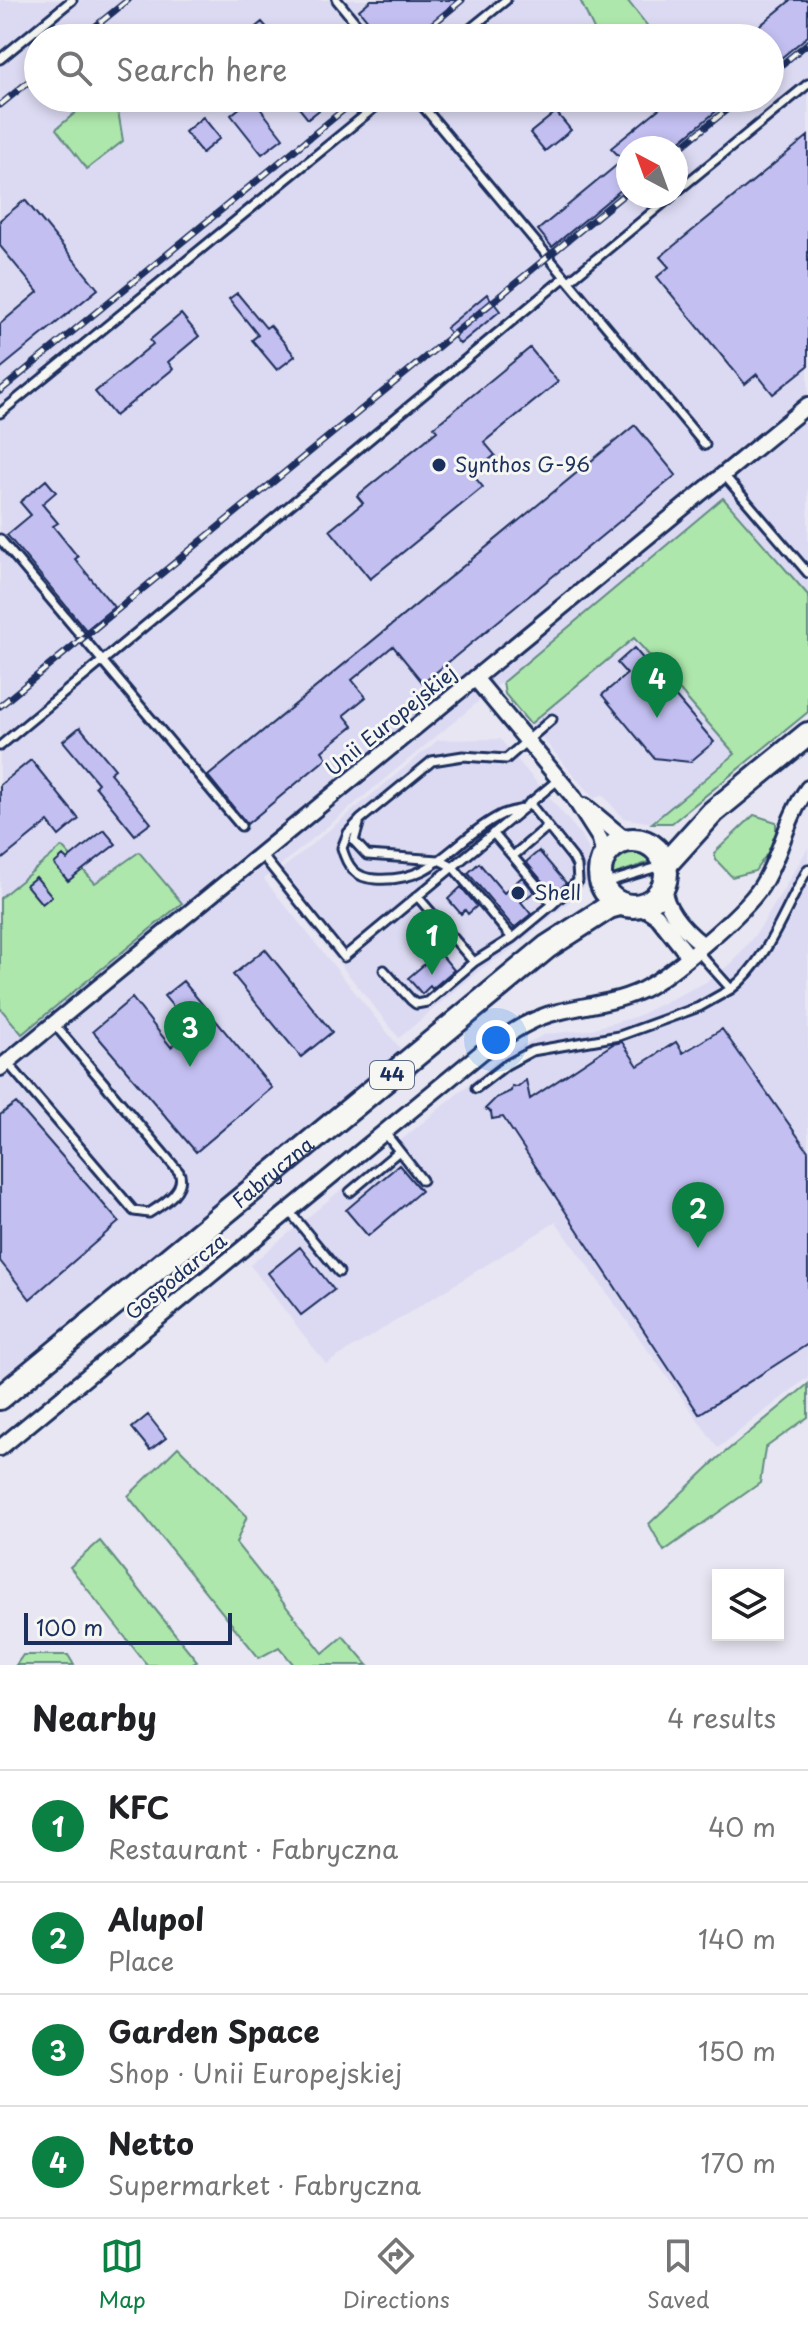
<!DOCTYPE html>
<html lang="en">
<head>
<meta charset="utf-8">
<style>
	:root { --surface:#fff; --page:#f6f6f6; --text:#202124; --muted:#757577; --line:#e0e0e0; --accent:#0b8043 }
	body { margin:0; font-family:"Playpen Sans",sans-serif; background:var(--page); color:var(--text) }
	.controls { position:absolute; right:24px; bottom:24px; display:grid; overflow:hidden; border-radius:0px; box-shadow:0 4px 12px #0003 }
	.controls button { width:72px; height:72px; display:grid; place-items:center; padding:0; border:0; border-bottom:2px solid var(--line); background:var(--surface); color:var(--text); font:40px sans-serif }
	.compass { position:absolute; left:616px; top:136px; width:72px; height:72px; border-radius:50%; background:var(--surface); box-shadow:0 4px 12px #0003; rotate:319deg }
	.scale { position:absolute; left:24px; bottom:20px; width:208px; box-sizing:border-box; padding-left:8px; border:4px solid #1b2f5e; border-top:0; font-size:22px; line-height:28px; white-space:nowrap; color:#1b2f5e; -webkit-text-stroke:6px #f6f6f2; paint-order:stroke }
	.you { position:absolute; left:496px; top:1040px; width:28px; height:28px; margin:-20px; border:6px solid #fff; border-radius:50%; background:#1a73e8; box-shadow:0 0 0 12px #1a73e833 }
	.badge { display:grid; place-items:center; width:52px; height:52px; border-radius:50%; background:var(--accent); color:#fff; font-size:26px; font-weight:700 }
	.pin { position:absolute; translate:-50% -66px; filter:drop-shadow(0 2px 4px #0008) }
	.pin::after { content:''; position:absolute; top:42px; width:28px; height:24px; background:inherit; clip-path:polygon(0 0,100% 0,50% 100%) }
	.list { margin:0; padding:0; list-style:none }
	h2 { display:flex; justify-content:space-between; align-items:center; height:104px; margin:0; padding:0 32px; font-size:34px }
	h2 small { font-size:26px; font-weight:400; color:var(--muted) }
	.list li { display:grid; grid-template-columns:52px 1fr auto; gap:24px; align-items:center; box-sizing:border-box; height:112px; padding:0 32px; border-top:2px solid var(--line) }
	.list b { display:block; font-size:30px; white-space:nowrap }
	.list p { margin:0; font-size:26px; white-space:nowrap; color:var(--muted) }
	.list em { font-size:26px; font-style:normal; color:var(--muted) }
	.icon { flex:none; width:44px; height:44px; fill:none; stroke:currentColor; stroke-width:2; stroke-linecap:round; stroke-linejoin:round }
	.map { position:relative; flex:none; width:808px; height:1665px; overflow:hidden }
	.search { position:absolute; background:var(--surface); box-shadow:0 4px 12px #0003; left:24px; right:24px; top:24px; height:88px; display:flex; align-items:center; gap:20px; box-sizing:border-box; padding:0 28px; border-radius:44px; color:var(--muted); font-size:30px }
	.sheet { height:552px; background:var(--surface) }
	nav { display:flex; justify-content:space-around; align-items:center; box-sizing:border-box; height:112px; border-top:2px solid var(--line); background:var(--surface); font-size:22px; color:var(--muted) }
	nav a { display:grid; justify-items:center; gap:4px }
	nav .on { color:var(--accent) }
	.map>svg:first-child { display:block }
	.built { fill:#dcdaf2; fill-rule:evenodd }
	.green { fill:#aee7ab; stroke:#648b84; stroke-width:2 }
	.building { fill:#c3bff1; stroke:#1b2f5e; stroke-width:2 }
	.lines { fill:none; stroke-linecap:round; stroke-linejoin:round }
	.service-casing { stroke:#1b2f5e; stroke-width:13 }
	.minor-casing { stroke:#1b2f5e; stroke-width:20 }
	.primary-casing { stroke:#1b2f5e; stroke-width:28 }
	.service { stroke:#f6f6f2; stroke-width:7 }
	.minor { stroke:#f6f6f2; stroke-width:14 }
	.primary { stroke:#f6f6f2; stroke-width:22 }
	.rail-casing { stroke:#1b2f5e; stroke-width:7 }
	.rail { stroke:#f6f6f2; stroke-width:4; stroke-dasharray:12; stroke-linecap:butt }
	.poi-dot { fill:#1b2f5e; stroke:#f6f6f2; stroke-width:3 }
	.labels { text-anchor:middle; stroke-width:6; stroke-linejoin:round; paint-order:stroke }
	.shield { fill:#f6f6f2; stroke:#5d6b8a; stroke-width:2 }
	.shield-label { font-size:18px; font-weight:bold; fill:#1b2f5e }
	.poi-label { font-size:20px; fill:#1b2f5e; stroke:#f6f6f2; text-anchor:start }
	.street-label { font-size:20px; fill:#1b2f5e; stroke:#f6f6f2 }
</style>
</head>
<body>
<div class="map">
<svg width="808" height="1665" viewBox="0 0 808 1665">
	<rect width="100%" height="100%" fill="#e7e6f2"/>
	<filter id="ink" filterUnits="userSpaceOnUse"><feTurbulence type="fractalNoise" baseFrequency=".0125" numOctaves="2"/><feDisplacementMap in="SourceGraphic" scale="16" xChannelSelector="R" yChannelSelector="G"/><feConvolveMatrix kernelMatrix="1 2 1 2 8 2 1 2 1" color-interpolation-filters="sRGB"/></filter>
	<g filter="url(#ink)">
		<path class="built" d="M0,0h808v595l-85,-96 -459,380 139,173 -403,329zM38,38h732v60h-732zM628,148h48v48h-48z
			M633,638l102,116 -83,69 -29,-5 -21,-24 -8,5 -64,-75z
			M500,739l81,96 8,15 -3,35 -20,20 -58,47 -27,17 -82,69 -128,-160 167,-138z
			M808,848v529l-90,71 -162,-226 -230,142 -76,-99 258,-213 38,-18 42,-4 47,-13 71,-35 27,-20 28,-35z"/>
		<path class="green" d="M580,0h47l30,38h-64l3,-4z
			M93,98h23l7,43 -36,28 -31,-40z
			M723,498l85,97v117l-136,111h-20l83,-69 -101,-116 -104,86 -25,-30 -2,-12z
			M754,815l22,7v19l-21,30 -23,6 -16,-17 -2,-7z
			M62,847l33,36 44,-31 43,51 -160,131 -22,-26v-110z
			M632,850l16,4 4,7 -42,15c2,-15 8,-23 22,-26z
			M808,1384v33l-43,31 -5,35 -96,68 -15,-27 68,-65z
			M178,1447l69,69 -11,27 87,110 20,-17 25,29h-74l-15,-18 -20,11 -131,-162z
			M100,1541l97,120 -8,4h-42l-77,-98z
			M23,1655h45l6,10h-58z"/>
		<path class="building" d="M371,0h91l-46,38h-34l-23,-28z
			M791,0h17v36l-38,31v-29h-25z
			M262,22l14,16h-34z
			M252,98l31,40 -21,16 -31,-39z
			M291,98h43l-26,21z
			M672,98h60l-60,50h-44v36l-76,63 -14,-17 85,-70 -12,-12z
			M556,112l15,18 -26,21 -15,-18z
			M203,117l17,21 -18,15 -17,-21z
			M808,136v230l-35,28 -16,-20 -12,10 -88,-107 12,-10 -9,-10z
			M25,200l73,89 -98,80v-45l38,-32 -38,-46v-26z
			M237,293l29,35 4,-3 25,31 -18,14 -25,-30 6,-5 -29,-36z
			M487,294l13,17 -40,33 -14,-16z
			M181,314l18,22 -31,26 5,7 -58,47 -20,-24 58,-48 -3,-4z
			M530,348l28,34 -74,60 11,13 -23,19 11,13 -113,92 -40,-49 33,-27 -6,-7 80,-65 -3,-4z
			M635,425l41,50 -253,208 -30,-37 -41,34 14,17 -22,18 9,11 -31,25 5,7 -80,66 -39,-48z
			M46,480l10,12 -14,12 16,19 -5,3 25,31 -3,2 39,48 -28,23 -79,-95 24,-20 -11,-13z
			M634,648l80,94 -24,20 -36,-4 -52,-63 25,-21 -10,-11z
			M80,727l35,42 -5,4 41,50 -16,12 -40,-49 3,-3 -35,-42z
			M31,760l48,59 -20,17 -11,-14 -48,39v-76z
			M104,830l12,14 -48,37 -14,-17 9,-8 4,4z
			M539,851l27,32 -12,12 -28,-33z
			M479,863l25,30 18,-16 12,15 -13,10 10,12 -17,14 -46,-55z
			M36,877l16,19 -10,8 -16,-19z
			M461,887l16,19 -9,8 -3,-4 -4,4 -13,-15z
			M265,949l67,83 -31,25 -68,-82z
			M439,952l15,18 -22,19 -2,-3 -8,8 -14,-16z
			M183,981l89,107 -76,64 -103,-121 39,-33 39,49 21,-18 -28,-33z
			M722,1029l86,122v193l-109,70 -196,-297 -11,2 -1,-7 -6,-3 11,-11 15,-7 1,-5 5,1 9,-7 4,19 83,-55 9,-2 16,24 38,-24 7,11z
			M16,1103l103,119 -89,77 -30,-38v-146z
			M399,1165l22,26 -53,45 -22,-26z
			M300,1247l34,43 -33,25 -33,-42z
			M148,1415l18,23 -16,12 -18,-22z"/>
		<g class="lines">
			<defs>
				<path id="service" d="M337,0l31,38
					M459,38l47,-38
					M0,59l72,-59
					M416,98l289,347
					M676,192l132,-108
					M569,281l103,-85
					M0,413l386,-315
					M724,475l84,98
					M0,539l241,287
					M0,746l565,-469
					M523,809c-8,2 -17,3 -24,7 -48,25 -63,67 -124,63 -20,-1 -28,-13 -33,-31l6,-15 13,-14 71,-58 31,-5 43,3 46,-40
					M359,824l-5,17 13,14 72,5 14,7 59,71
					M493,833l60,71 25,-23 -1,-15 -4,-8 -44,-55
					M261,854l83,103 215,-178
					M513,856l34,-29
					M602,884l59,-18
					M417,896l57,66
					M384,970l27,30 5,4 11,-2 47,-40 38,-24 41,-34
					M731,989c37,-28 54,-81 77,-120
					M7,1062l127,149 15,2c14,-9 38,-23 30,-41l-125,-148
					M476,1088l30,-23 26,-14 87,-15 80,-29 32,-18 -34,-38
					M385,1133l37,47
					M350,1192l49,-41
					M289,1211l50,61"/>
				<path id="minor" d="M475,678l97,117 28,44 4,18
					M585,806l36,30 10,4
					M663,886c2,24 20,43 39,58
					M640,905l17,11 31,39
					M0,1068l808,-663
					M0,1448l482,-396c24,-16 48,-34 76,-40 28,-7 56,-9 82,-21 29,-14 103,-77 121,-104 20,-31 24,-67 47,-99"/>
				<g id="primary">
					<circle cx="633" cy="873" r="33"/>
					<path d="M665,865l48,-53 95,-78"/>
					<path id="s1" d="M0,1398l547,-451 62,-40 11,-3"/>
				</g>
			</defs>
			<use href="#service" class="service-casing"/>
			<use href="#minor" class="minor-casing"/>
			<use href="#primary" class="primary-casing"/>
			<use href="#service" class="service"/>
			<use href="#minor" class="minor"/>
			<use href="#primary" class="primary"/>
			<defs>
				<path id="rail" d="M81,38l47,-38
					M416,38l46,-38
					M770,74l38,-31
					M0,105l38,-31
					M676,151l65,-53
					M0,391l358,-293
					M0,706l628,-515"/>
			</defs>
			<use href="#rail" class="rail-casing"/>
			<use href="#rail" class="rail"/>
		</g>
	</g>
	<g class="poi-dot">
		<circle cx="439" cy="465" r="8"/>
		<circle cx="518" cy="893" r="8"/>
	</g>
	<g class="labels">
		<rect class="shield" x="370" y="1061" width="44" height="28" rx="6"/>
		<g class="shield-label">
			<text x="392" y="1081">44</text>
		</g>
		<g class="poi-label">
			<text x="455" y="472">Synthos G-96</text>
			<text x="534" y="900">Shell</text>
		</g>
		<g class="street-label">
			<text transform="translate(391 721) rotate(-39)" y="7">Unii Europejskiej</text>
			<text dy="7" stroke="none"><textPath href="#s1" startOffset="354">Fabryczna</textPath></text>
			<text transform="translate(176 1277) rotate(-39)" y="7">Gospodarcza</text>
		</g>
	</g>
</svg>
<div class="controls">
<button><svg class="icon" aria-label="layers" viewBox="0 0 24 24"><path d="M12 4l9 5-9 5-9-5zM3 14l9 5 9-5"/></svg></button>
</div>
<svg class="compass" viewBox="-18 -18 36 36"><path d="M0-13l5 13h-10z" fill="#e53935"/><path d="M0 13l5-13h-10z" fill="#757577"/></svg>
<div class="scale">100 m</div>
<div class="you"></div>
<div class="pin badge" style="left:432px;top:975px">1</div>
<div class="pin badge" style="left:698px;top:1248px">2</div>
<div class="pin badge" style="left:190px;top:1067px">3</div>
<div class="pin badge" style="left:657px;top:718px">4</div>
<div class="search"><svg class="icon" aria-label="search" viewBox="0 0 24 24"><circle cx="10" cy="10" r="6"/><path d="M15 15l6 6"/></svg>Search here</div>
</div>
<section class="sheet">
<h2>Nearby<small>4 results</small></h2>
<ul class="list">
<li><span class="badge">1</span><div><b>KFC</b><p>Restaurant · Fabryczna</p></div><em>40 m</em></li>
<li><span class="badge">2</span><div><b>Alupol</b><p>Place</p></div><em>140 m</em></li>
<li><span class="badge">3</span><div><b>Garden Space</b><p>Shop · Unii Europejskiej</p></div><em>150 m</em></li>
<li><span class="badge">4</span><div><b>Netto</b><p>Supermarket · Fabryczna</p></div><em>170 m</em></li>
</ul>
</section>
<nav>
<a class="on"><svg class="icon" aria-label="map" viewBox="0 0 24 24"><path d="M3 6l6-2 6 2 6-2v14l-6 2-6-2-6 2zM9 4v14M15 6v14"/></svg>Map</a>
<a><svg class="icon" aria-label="directions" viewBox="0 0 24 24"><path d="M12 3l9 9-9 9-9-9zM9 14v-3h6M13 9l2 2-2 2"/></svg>Directions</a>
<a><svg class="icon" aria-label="saved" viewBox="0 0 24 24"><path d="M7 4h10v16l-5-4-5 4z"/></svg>Saved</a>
</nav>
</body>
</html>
